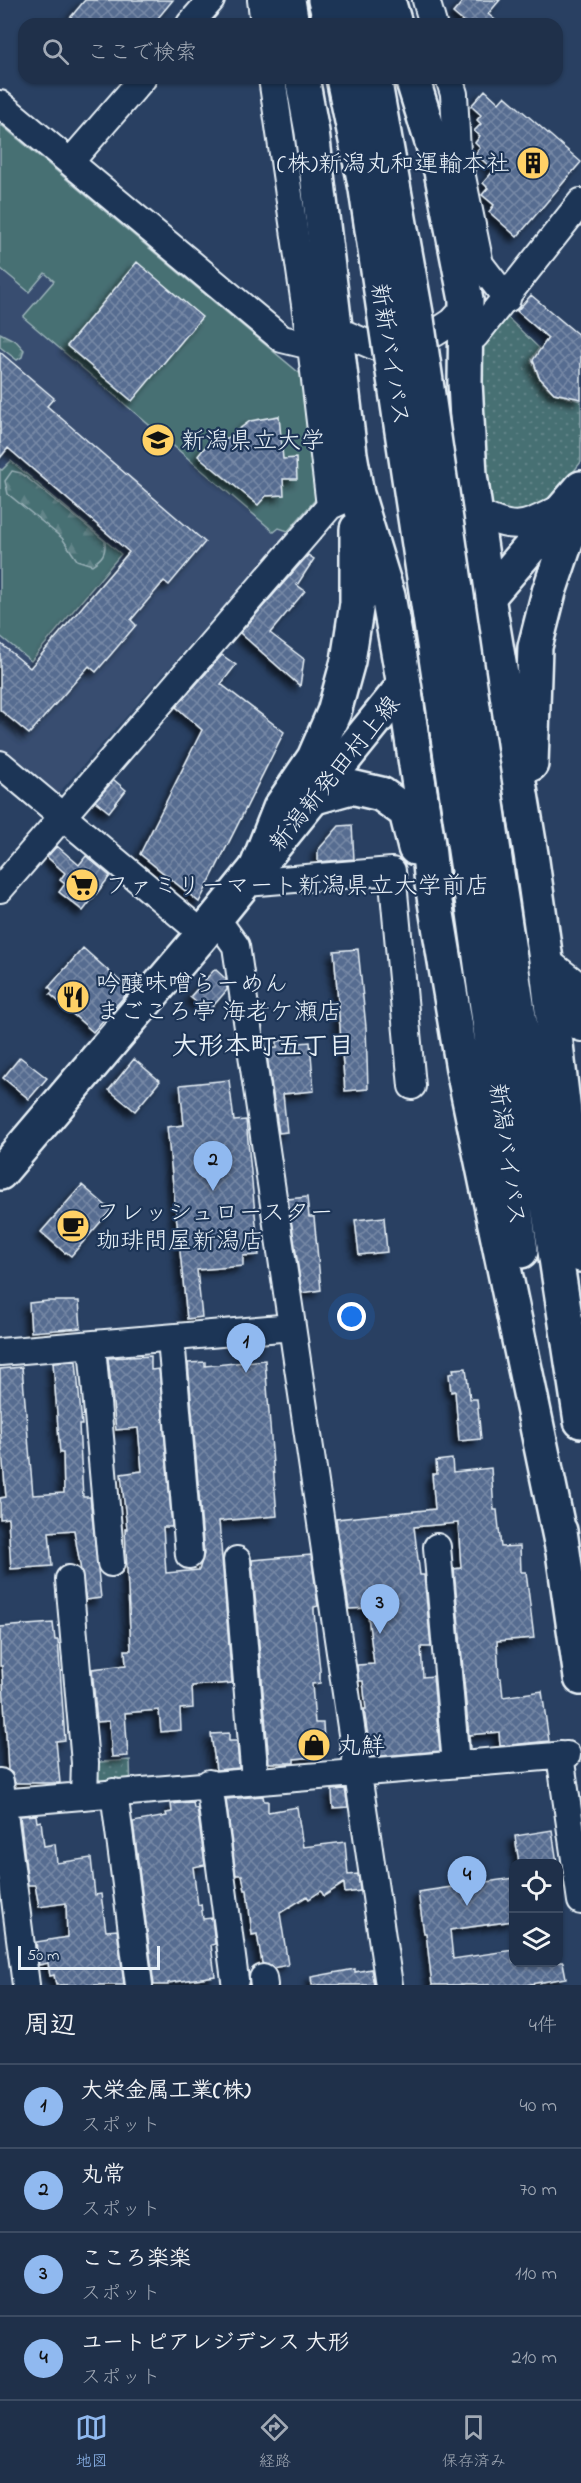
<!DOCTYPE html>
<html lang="ja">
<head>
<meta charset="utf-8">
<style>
	:root { --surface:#1f304a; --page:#273851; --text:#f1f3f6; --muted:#a1a9b5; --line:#3c4b62; --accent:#90b9f0 }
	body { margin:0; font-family:"Indie Flower","Klee One",sans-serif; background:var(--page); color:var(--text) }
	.controls { position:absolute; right:18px; bottom:18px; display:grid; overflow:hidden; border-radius:12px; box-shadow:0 2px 4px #0004 }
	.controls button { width:54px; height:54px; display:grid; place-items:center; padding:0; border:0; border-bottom:2px solid var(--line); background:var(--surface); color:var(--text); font:30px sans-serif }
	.scale { position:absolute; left:18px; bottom:15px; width:142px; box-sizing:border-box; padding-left:6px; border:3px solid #e8f1f8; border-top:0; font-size:16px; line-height:21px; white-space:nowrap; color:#e8f1f8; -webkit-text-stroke:4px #1d3557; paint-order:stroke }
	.you { position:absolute; left:352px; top:1317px; width:21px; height:21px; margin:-15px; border:4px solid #fff; border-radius:50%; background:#1a73e8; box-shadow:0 0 0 9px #1a73e833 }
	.badge { display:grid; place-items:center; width:39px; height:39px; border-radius:50%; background:var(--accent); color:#111; font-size:20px; font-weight:700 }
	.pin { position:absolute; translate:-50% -50px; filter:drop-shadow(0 2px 3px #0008) }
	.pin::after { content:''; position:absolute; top:32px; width:21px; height:18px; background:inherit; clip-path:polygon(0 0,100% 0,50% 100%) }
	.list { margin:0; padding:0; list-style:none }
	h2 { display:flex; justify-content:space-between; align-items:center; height:78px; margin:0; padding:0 24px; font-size:26px }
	h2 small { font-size:20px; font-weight:400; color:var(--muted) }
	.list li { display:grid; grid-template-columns:39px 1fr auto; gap:18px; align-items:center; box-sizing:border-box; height:84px; padding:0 24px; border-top:2px solid var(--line) }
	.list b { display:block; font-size:22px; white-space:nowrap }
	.list p { margin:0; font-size:20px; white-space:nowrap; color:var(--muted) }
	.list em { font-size:20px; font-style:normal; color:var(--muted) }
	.icon { flex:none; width:33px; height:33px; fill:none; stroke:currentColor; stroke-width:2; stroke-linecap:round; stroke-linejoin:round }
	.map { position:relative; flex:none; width:581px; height:1985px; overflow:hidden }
	.search { position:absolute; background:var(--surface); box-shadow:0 2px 4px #0004; left:18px; right:18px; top:18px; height:66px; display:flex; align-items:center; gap:15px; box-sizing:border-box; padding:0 21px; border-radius:18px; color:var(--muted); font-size:22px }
	.sheet { height:414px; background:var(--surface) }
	nav { display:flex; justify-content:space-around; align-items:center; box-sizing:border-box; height:84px; border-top:2px solid var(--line); background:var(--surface); font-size:16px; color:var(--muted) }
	nav a { display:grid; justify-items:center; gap:3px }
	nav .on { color:var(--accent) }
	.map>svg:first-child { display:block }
	.built { fill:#374d70 }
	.grass { fill:#476f73; stroke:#98b0b6; stroke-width:1.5 }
	.forest { fill:url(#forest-firs); stroke:#98b0b6; stroke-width:1.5 }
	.park { fill:url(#park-dots); stroke:#98b0b6; stroke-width:1.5 }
	.building { fill:url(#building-cross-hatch); stroke:#e8f1f8; stroke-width:1.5; filter:url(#shadow) }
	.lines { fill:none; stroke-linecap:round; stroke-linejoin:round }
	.minor-casing { stroke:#e8f1f8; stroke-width:30 }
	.major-casing { stroke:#e8f1f8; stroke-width:38 }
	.highway-casing { stroke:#e8f1f8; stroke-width:38 }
	.minor { stroke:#1d3557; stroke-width:26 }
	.major { stroke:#1d3557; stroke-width:33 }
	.highway { stroke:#1d3557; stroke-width:33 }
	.highway-bridge-casing { stroke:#e8f1f8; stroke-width:38; stroke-linecap:butt }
	.highway-bridge { stroke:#1d3557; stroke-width:33 }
	.labels { text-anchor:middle; stroke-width:4.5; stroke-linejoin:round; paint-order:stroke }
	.poi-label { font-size:24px; fill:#e8f1f8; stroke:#1d3557; text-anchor:start }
	.street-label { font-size:24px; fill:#e8f1f8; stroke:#1d3557 }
	.neighbourhood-label { font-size:26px; font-weight:bold; fill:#e8f1f8; stroke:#1d3557 }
</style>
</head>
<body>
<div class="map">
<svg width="581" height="1985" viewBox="0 0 581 1985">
	<defs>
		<pattern id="forest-firs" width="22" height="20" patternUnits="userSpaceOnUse" patternTransform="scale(1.5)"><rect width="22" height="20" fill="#476f73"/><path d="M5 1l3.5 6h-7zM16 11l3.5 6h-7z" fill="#628488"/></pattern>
		<pattern id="park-dots" width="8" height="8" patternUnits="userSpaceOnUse" patternTransform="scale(1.5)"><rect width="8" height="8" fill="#476f73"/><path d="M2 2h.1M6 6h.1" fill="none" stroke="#628488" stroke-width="1.8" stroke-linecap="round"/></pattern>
		<pattern id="building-cross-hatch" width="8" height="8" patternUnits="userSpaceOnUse" patternTransform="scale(1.5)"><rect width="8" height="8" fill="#576c90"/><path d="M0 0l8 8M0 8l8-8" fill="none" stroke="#7789a6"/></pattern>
		<filter id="shadow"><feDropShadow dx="-5.5" dy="5.5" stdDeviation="3" flood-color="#0009"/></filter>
	</defs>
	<rect width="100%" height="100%" fill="#294062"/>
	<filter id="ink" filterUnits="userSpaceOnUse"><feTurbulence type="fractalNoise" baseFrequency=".0167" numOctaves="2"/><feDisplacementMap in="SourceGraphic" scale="12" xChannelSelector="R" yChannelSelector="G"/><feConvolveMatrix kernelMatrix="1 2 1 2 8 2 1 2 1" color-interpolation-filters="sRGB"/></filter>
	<g filter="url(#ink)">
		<path class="built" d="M0,124l304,253 13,124 -261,295 -56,-47z"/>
		<path class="grass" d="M0,124l304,253 17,116 -33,38 -9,-3 -5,4 -251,-215 31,-36 -9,-8 -16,19 -29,-24z
			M11,461l110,93 -90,107 -31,-25v-167l2,1z"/>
		<path class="forest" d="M0,333l16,8 8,9 -2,7 -5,3 -17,-13z
			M12,471l9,2 84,68c1,13 -3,17 -13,24l-15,-5 -15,-22 -54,-44 -3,-13z"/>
		<path class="park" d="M507,317l32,31 -8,12c11,31 19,34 50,41v61l-33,42 -29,13 -28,-10 -9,-15 -8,-132 9,-20z
			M130,1760l1,32 -42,3 -4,-32z"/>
		<path class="building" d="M85,0h88l-20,24h-88z
			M464,0h36l-12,14 12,10h-34l-13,-11z
			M485,90l14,13 6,-7 76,66 -64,75 -28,-25 5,-7 -12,-10 6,-7 -5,-5 11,-13 -19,-16 5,-6 -5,-5 5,-7 -6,-5 7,-7 -4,-4 4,-5 -10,-9z
			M137,262l65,55 -70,84 -65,-55z
			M531,295l50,42v62l-27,-6 -15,-16 -6,-17 15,-22 -31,-27z
			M0,352l54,46 -7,8 158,136 -36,43 -5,-4 -33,39 5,5 -40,47 -7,-6 -60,68 -29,-24v-67l30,25 99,-116 -121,-104 -8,10z
			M279,416l4,43 13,-1 1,21h-14l1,16 -18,1 -8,9 -60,-49 11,-14 6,5 35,-26z
			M308,555l6,4 -17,26 8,6 -35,42 34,26 -4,27 -60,-53z
			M222,655l14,10 -15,19 63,48 -85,170 -59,-48 62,-124 -26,-23z
			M114,780l12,10 -17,22 -14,-11z
			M352,825l2,34 -36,3v-12l21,-24z
			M57,846l22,19 7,-9 24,20 -27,35 -24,-19 6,-8 -5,-4 5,-7 -18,-16z
			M83,948l47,42 -37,42 -43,-38 3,-3 -4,-4z
			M358,949l8,78 2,62 -23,2 -11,-140z
			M215,969l11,10 1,11 -19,22 -18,-15z
			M299,1039v4l11,-1 4,49 -31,3 4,38 -8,1 -13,-84 11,-1v-7z
			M20,1057l27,21 -18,21 -26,-21z
			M134,1059l26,22 -25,30 -26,-21z
			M229,1080l5,41 12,-1 13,135 -16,1v10l-46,4 5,47 -15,2 -20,-192 17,-2 -4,-40z
			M82,1185l29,25 -40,46 -5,-4 -1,1 -24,-21z
			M307,1197l2,20h5l7,73 -19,3 -14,-94z
			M384,1217l3,35 -28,3 -4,-35z
			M48,1301h31l2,27 -50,4 -2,-29z
			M151,1356v14l8,-1 13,158h-9l3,46 33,-3 5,-16 -16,-191 17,-1v4l60,-6 12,156 -58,5 13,162 -40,3 1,22 -13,1 1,21 -20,2 -2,-22 -34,3 3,43 -16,1 -3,-36 -12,1 -5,-53 34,-4 -1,-15h6l-6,-121h2l-6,-55 21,-3 -4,-43 -22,2 -8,-72z
			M76,1361l6,64h-3l4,72h7l11,101 -15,2 -12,-70 -25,2 3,34 -41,3 -3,-51 -8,1v-21l6,-1 -6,-69v-59l22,-2 11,128 31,-2 -1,-40h-3l-7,-91z
			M466,1368l4,31h7l4,40 -22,2 -4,-50 -4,1 -2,-18 5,-1 -1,-4z
			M452,1459l1,13 38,-4 3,42h3l4,37 19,-1 1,26h5l8,66 -37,3 2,37h2l2,19 39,-6 7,50 -49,5 -1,-14 -30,3 1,13 -16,-179 7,-1 -3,-45 -44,4 6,48h4l7,72h-10l2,30 10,-1 7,75 -69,6 -7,-48h2l-3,-28h-4l-2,-16 17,-1 -7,-56 -18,1 -13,-90 99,-10 -3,-35h5l-1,-13z
			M311,1555l7,51 -4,1v5l6,58v13l-8,1 3,39h8l2,33 -31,3v4h-25l-17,-203z
			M53,1623l2,17h3l7,100 -9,1 4,42h-45l-3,-10 -4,-3 -6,-104h-2v-39z
			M229,1733v8h8l2,27 -23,2 -5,-36z
			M345,1789l3,18 -15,1 -1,-18z
			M263,1796l1,5h4v11l29,-5 6,40 42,-5 3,33 10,-1 2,17 -15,2 -1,-10 -20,13 -3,-5 -12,8 -2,-3 -27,17 8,52 -15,3 -11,-5 -5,-29 -5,1 -5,-45h-2l-3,-15h-6l-10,-76z
			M193,1802l1,6h3l8,57 -12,2 5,38 3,-1 2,15 9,-1 3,26 -4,1 4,31 -47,7v2h-14l-21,-163 34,-6 -1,-3 6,-1 -1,-8z
			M36,1815l1,7 4,-1 3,25 11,-2 2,19 34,-5 4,37 6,-1 5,37 11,-1 7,55h-68l-2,-10 -4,1 -2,-13 -9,2 -3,-23 31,-5 -1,-34 -27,4 -4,-22h-7l-8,-69z
			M552,1830l5,33h-38l-4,-27z
			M513,1878v43l-63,9 3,29 60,-9v12h50l3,16 -41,7h-93l-6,-52h-2l-6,-41z
			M355,1969v3l16,-3 3,16h-62l-1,-8z"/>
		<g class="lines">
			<defs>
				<path id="minor" d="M261,0l3,24
					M426,0l7,24
					M190,24l21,-24
					M272,78l39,268 19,160
					M449,78l5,16 3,58 23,112 27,35
					M0,104l282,235 29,7
					M71,161l72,-83
					M336,330l40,17 59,-14 17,-11 13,-14
					M465,333l10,3 106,-134
					M475,512c42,20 47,15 86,-4
					M0,764l203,170
					M245,883l147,-12 20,215
					M0,889l330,-383 27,-12
					M216,918l20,28 153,1039
					M546,960l31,24 4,44
					M171,1338l18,217
					M92,1346l19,217
					M0,1352l292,-25
					M437,1547l19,217
					M237,1560l18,220
					M69,1579l16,184 -1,33
					M560,1755l21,146
					M0,1782l26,203
					M209,1783l26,197
					M114,1792l25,193
					M0,1803l567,-48
					M263,1978l1,7"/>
				<path id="major" d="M0,1173l203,-239 201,-249 84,-88 93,-109"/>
				<path id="highway" d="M288,0l4,24
					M325,0l6,24
					M357,0l5,24
					M388,0l7,24
					M302,78l10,54 38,322 7,40 31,102 16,89 24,160 4,39 32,191 99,477
					M343,78l23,111 20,136
					M374,78l43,241
					M412,78l29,93 25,129 -1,82 5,93 18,122 43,257 15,106 35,295
					M531,764l4,-117 14,-55 32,-95
					M315,797l36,-10 30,7 25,18 9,36
					M496,866l85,555
					M256,869l24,-61 34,-50 20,-46 14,-51 9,-58v-74
					M468,870l53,381
					M560,1531l21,147"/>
			</defs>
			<use href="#minor" class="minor-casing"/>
			<use href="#major" class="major-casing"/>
			<use href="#highway" class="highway-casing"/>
			<use href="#minor" class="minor"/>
			<use href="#major" class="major"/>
			<use href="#highway" class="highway"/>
			<defs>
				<path id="highway-bridge" d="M417,319l79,547
					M386,325l82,545"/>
			</defs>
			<use href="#highway-bridge" class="highway-bridge-casing"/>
			<use href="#highway-bridge" class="highway-bridge"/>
		</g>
	</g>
	<defs>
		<symbol id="building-disc" viewBox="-11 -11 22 22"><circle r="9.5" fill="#ffd166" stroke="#1d3557"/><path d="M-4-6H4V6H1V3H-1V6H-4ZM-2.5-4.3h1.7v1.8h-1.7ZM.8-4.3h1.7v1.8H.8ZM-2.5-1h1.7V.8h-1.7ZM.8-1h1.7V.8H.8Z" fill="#111"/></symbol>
		<symbol id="university-disc" viewBox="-11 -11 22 22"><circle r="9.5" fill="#ffd166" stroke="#1d3557"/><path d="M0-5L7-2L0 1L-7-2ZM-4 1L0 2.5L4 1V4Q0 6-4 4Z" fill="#111"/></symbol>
		<symbol id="supermarket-disc" viewBox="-11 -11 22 22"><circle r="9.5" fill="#ffd166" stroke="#1d3557"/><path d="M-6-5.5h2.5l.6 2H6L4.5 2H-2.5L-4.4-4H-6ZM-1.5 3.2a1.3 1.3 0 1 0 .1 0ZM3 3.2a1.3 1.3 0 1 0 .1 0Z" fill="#111"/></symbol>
		<symbol id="restaurant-disc" viewBox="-11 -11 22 22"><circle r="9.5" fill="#ffd166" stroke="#1d3557"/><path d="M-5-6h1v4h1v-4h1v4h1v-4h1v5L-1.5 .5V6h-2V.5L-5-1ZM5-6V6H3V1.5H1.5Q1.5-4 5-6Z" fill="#111"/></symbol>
		<symbol id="cafe-disc" viewBox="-11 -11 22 22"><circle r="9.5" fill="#ffd166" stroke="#1d3557"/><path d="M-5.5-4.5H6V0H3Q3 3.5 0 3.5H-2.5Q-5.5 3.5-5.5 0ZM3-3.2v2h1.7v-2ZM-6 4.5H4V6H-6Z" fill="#111"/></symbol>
		<symbol id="shop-disc" viewBox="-11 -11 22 22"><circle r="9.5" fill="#ffd166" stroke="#1d3557"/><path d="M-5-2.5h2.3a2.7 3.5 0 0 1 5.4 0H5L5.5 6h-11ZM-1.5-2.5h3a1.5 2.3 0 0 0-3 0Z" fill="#111"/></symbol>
	</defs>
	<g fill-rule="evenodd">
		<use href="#building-disc" x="514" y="144" width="38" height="38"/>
		<use href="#university-disc" x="139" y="421" width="38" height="38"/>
		<use href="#supermarket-disc" x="63" y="866" width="38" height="38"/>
		<use href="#restaurant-disc" x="54" y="978" width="38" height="38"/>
		<use href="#cafe-disc" x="54" y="1207" width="38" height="38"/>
		<use href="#shop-disc" x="295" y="1726" width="38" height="38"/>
	</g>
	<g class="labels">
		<g class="poi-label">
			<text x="510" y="171" text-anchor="end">(株)新潟丸和運輸本社</text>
			<text x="181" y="448">新潟県立大学</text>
			<text x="105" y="893">ファミリーマート新潟県立大学前店</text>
			<text x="96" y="991">吟醸味噌らーめん<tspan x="96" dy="28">まごころ亭 海老ケ瀬店</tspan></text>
			<text x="96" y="1220">フレッシュロースター<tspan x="96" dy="28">珈琲問屋新潟店</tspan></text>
			<text x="337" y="1753">丸鮮</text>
		</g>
		<g class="street-label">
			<text transform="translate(391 354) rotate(81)" y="8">新新バイパス</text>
			<text transform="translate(334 773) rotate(-51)" y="8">新潟新発田村上線</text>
			<text transform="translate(508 1154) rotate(82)" y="8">新潟バイパス</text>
		</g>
		<g class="neighbourhood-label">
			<text x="263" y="1054">大形本町五丁目</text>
		</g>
	</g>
</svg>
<div class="controls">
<button><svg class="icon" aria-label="locate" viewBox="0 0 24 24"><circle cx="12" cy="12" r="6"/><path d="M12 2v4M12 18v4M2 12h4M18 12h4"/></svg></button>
<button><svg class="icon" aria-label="layers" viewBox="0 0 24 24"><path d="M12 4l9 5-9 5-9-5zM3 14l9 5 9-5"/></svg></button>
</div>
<div class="scale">50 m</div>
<div class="you"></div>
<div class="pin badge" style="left:246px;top:1373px">1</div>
<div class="pin badge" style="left:213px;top:1191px">2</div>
<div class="pin badge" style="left:380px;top:1634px">3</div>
<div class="pin badge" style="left:467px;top:1906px">4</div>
<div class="search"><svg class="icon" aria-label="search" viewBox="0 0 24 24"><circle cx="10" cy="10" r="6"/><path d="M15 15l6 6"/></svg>ここで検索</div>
</div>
<section class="sheet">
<h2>周辺<small>4件</small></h2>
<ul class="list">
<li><span class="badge">1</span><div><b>大栄金属工業(株)</b><p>スポット</p></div><em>40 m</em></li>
<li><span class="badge">2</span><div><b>丸常</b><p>スポット</p></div><em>70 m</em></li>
<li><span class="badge">3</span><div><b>こころ楽楽</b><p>スポット</p></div><em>110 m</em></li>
<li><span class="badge">4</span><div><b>ユートピアレジデンス 大形</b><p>スポット</p></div><em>210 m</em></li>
</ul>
</section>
<nav>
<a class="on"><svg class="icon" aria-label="map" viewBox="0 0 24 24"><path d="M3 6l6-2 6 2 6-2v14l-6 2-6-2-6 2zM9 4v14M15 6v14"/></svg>地図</a>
<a><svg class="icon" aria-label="directions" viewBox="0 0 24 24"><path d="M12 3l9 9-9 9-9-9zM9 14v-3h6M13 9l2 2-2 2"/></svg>経路</a>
<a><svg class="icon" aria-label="saved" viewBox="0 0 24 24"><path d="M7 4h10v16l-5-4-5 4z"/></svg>保存済み</a>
</nav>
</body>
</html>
